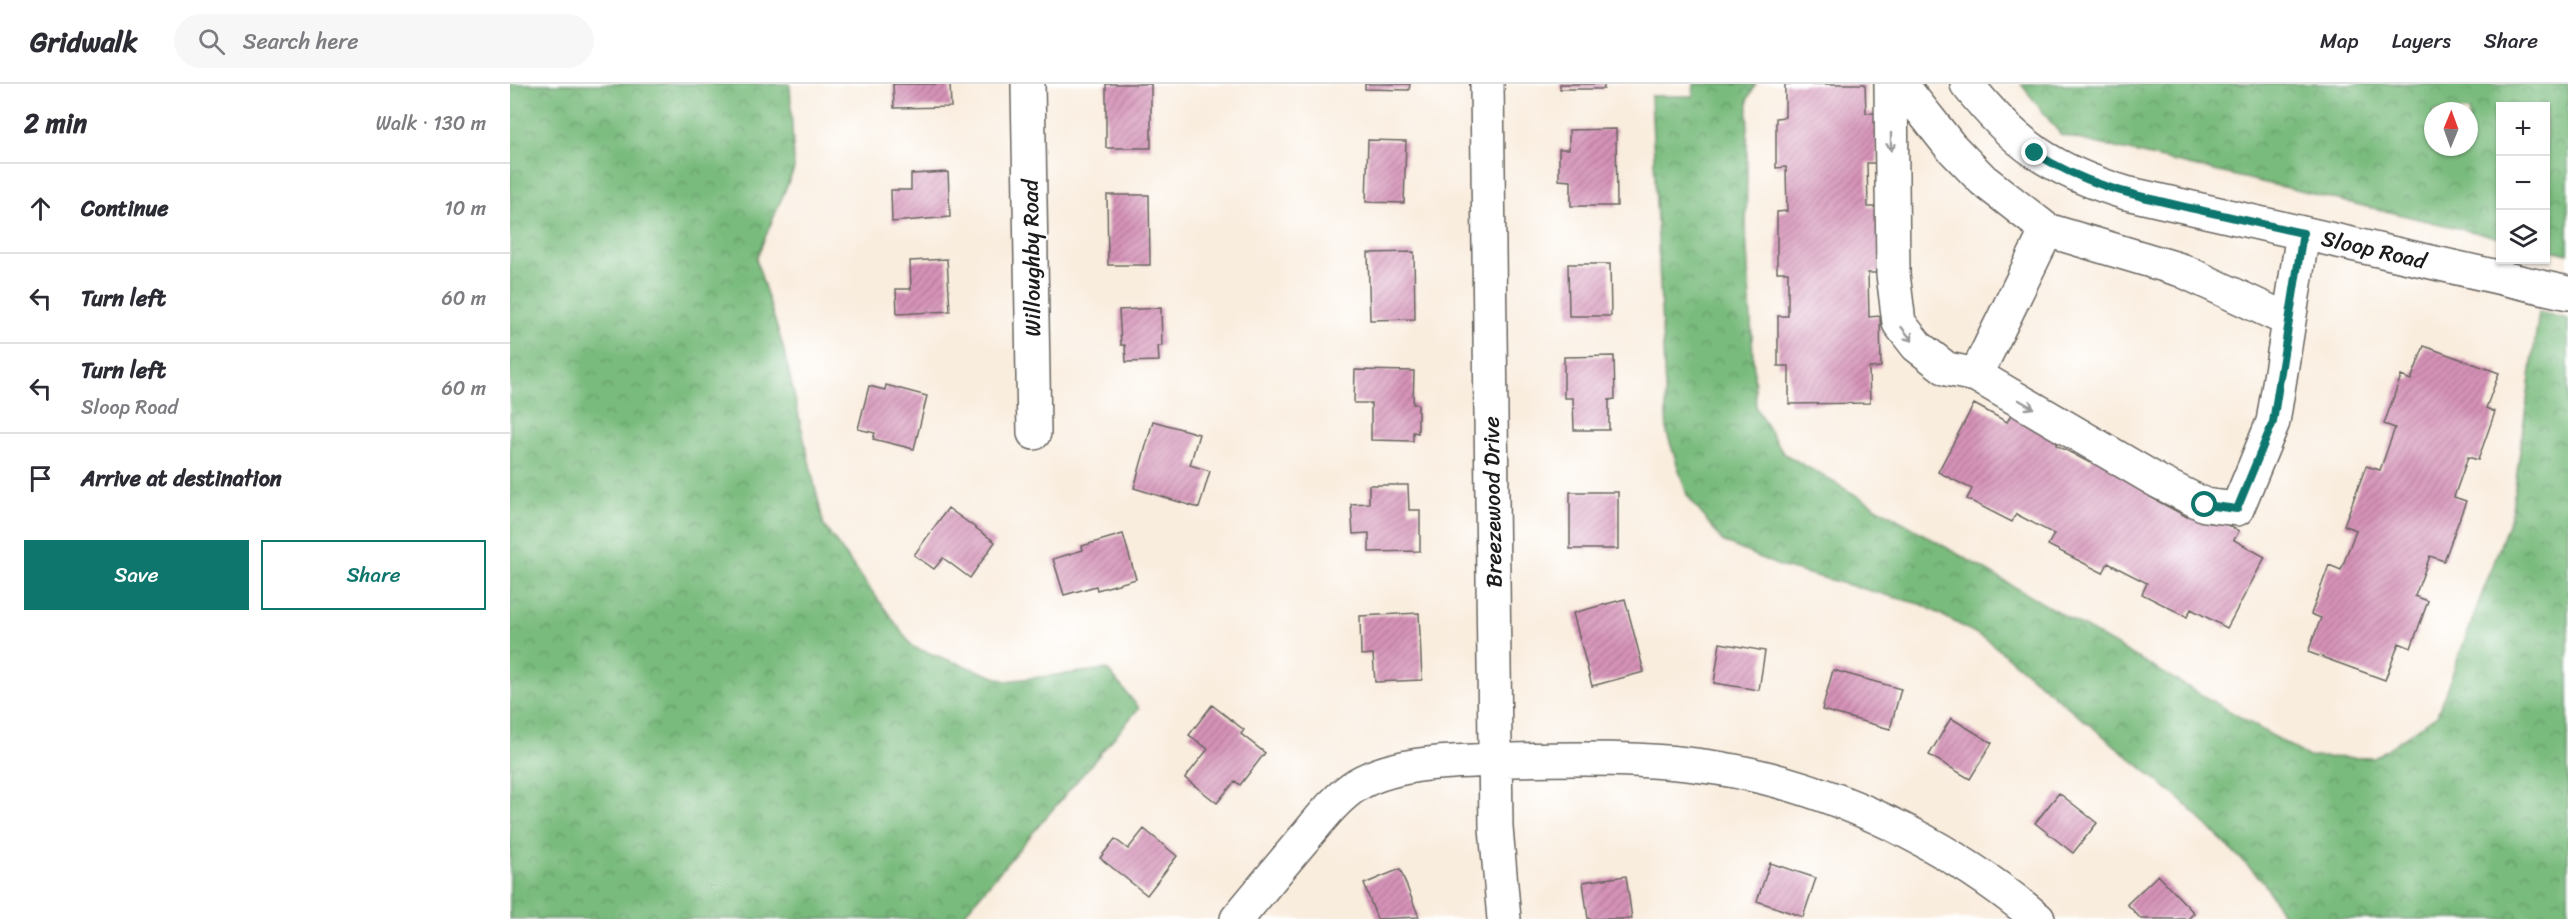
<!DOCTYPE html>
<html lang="en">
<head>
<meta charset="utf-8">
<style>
	:root { --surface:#fff; --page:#f7f7f7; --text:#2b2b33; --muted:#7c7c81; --line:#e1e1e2; --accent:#0f766e }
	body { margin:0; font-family:Sriracha,sans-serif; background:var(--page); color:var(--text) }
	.controls { position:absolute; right:18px; top:18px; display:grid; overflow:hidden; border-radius:0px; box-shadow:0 2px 4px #0004 }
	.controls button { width:54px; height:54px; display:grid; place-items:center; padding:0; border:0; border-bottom:2px solid var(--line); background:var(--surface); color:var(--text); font:30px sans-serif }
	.compass { position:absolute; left:1914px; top:18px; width:54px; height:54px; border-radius:50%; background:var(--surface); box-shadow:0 2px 4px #0004; rotate:1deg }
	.stop { position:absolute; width:18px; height:18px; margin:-14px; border:4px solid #0f766e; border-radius:50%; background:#fff }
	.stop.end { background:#0f766e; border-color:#fff; box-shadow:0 2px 6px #0008 }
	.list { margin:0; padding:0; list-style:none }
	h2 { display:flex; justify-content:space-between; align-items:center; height:78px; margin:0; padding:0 24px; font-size:26px }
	h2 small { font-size:20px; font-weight:400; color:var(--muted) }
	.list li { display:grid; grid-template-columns:39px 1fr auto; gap:18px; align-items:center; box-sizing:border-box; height:90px; padding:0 24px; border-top:2px solid var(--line) }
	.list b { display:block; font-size:22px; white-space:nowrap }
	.list p { margin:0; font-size:20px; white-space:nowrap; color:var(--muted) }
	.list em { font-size:20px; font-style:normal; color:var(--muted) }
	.actions { display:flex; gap:12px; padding:18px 24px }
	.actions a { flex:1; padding:14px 0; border:2px solid var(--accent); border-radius:0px; text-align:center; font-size:21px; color:var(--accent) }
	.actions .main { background:var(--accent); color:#fff }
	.icon { flex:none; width:33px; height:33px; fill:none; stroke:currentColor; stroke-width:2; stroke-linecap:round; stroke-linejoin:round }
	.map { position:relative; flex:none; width:2058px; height:835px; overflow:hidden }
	header { display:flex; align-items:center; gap:36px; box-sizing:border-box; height:84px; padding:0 30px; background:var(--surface); border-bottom:2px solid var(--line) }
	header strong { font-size:28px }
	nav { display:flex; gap:33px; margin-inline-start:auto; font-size:21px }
	.search { width:420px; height:54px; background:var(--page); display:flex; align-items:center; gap:15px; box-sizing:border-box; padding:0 21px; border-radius:33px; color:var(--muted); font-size:22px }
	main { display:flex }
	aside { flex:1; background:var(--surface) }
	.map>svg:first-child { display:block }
	.forest { fill:url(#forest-crowns); stroke:#4a6c4c; stroke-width:1.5; fill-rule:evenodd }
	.building { fill:url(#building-hatch) }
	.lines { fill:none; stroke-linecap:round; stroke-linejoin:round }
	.minor-casing { stroke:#696560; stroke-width:36 }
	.minor { stroke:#fff; stroke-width:33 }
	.oneway { stroke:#999 }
	.route { stroke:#0f766e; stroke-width:8 }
	.labels { text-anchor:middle; stroke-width:4.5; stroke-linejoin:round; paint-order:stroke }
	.street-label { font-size:22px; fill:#1c1c1c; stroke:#fff }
</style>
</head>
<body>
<header>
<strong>Gridwalk</strong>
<div class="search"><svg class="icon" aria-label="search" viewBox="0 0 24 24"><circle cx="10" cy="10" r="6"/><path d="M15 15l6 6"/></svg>Search here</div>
<nav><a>Map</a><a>Layers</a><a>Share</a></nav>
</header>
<main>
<aside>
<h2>2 min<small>Walk · 130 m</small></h2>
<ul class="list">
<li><svg class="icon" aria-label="ahead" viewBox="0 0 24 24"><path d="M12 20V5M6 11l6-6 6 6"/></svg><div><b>Continue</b></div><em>10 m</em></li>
<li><svg class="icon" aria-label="left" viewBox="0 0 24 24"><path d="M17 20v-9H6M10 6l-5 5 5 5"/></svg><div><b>Turn left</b></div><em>60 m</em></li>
<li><svg class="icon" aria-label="left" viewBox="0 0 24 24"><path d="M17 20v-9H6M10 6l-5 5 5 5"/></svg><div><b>Turn left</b><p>Sloop Road</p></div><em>60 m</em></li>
<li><svg class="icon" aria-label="arrive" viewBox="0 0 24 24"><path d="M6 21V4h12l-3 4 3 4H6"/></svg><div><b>Arrive at destination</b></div></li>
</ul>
<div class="actions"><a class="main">Save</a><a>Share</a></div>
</aside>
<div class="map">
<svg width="2058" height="835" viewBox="0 0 2058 835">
	<defs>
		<pattern id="forest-crowns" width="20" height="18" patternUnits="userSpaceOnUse" patternTransform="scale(1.5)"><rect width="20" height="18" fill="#79bb7d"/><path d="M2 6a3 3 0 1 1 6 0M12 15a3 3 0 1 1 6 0" fill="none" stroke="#629766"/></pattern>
		<pattern id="building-hatch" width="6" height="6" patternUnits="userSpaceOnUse" patternTransform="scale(1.5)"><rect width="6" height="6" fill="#d693b8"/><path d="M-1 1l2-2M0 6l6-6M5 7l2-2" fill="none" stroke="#ad7795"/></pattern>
	</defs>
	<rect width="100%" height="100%" fill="#fff"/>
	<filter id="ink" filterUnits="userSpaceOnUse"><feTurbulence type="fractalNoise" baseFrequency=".0167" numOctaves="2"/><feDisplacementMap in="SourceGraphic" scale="12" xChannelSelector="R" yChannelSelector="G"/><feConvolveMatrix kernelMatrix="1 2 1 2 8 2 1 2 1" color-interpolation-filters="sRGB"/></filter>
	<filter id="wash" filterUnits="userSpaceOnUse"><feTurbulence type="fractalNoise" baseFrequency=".008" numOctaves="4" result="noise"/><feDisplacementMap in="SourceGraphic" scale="24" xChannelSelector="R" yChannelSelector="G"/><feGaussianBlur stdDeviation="1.35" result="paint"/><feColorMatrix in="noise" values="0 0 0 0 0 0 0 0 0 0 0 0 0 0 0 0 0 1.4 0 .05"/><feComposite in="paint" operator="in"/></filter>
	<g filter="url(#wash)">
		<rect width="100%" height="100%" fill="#f9edde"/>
		<path class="forest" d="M0,0h280l4,85 -38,90 27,88 41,179 89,121 93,34 101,-12 32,39 -171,201 -5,10h-453z
			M1184,0h62l-8,15 -2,133 10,176 27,45 526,304 65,1 63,-43 74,-199 28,-204 29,7v600h-283l-22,-38 -81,-80 -196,-162 -63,-34 -144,-39 -56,-24 -36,-47 -20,-62 -16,-337h42z
			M1511,0h547v170l-22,-5v-143h-46v132l-439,-103zM1923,27h36v36h-36z"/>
		<g id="blocks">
			<path class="building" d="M383,0h57l1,23 -57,1z
				M596,0h45v64h-45z
				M855,0h45l-1,6 -44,-1z
				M1050,0h44v5h-44z
				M1275,0h80l1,29h10l1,50h-10l1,44h11l1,66h-12l1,44 11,-1 1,51 -12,1 1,35 -81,1v-38h-11v-50h10v-44h-11v-60l10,-1 -1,-44 -10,1v-50l9,-1z
				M1106,45l1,77h-46v-25l-12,-1v-31h10v-19z
				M858,56l38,1 -2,62 -38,-1z
				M438,88l2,45 -58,5 -1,-32h20v-16z
				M597,111h42l1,70h-42z
				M904,168l1,67 -45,1 -2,-67z
				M437,175l3,52 -53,3 -1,-25h15l-1,-28z
				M1058,180h42l1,52h-42z
				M651,224l1,38h-4l1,15 -33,1 -1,-17h-4l-2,-35z
				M1914,262l75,27 -13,35 9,4 -17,48 -10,-3 -14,40 12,4 -22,60 -14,-5 -15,40 13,5 -17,47 -12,-5 -14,37 -77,-28 13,-34 -10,-4 18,-49 12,5 15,-40 -12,-5 22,-59 14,4 15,-42 -11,-4 17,-48 10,4z
				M1104,272l1,43 -6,1v30h-35l-1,-32h-9v-41z
				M845,286l59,1 -1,33h5v29l-5,-1v9l-42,-1v-37h-17z
				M376,301l41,11 -13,53 -41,-10 2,-6 -17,-4 11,-43 16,4z
				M1464,320l33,18 5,-9 48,25 -4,7 34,18 4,-8 61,32 -5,10 37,20 5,-10 47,24 -5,9 31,17 -38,71 -36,-19 -4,8 -45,-23 5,-11 -39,-20 -5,10 -55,-28 6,-11 -38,-20 -4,8 -45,-23 5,-10 -34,-17z
				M643,337l46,13 -9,31 20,6 -11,37 -65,-20z
				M859,401h39l1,25h11v41l-51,1v-19l-16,1 -2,-30 18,-1z
				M1060,408h48v57h-48z
				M438,424l47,34 -25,36 -27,-20 -9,11 -20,-14z
				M613,450l13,45 -39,11 -1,-4 -32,9 -11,-36 30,-9 -1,-4z
				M1115,515l19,73 -52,14 -19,-73z
				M909,529l3,67 -47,2 -2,-28 -12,1 -1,-39z
				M1210,559l45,8 -6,39 -45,-7z
				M1323,586l68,19 -11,40 -68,-19z
				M702,621l32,25 -3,4 24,19 -25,32 -5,-4 -18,22 -32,-25 23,-29 -19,-14z
				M1441,634l41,25 -22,36 -41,-24z
				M1549,709l38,30 -24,30 -38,-30z
				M634,745l33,27 -30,39 -47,-37 15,-19 13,10z
				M1260,779l46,15 -13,39 -46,-16z
				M890,785l19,48 -42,2 -13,-35z
				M1648,791l36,38 -6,6h-47l-14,-15z
				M1116,792l6,43h-44l-5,-37z"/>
		</g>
	</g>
	<g filter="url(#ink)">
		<use href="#blocks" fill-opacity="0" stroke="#696560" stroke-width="1.5"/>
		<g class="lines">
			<defs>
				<path id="minor" d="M518,0l6,349
					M977,0l9,744 8,91
					M1381,0l2,190 6,49 18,23 30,23 29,6 183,107 46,23 32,4 36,-87 30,-189
					M1391,0l49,62 33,34 64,50
					M1457,0c47,60 86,87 159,109l442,100
					M1466,291l71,-145 134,40 107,50
					M727,835c23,-28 46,-56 70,-84 14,-17 31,-39 51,-51 41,-24 109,-23 155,-24 83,-2 168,-3 249,17 99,24 198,76 276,142"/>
			</defs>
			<use href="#minor" class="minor-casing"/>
			<use href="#minor" class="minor"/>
		</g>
		<defs><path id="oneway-shaft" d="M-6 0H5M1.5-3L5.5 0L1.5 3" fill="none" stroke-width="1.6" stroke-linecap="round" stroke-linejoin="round" transform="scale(1.5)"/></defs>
		<g class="oneway">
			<use href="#oneway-shaft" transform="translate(1381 58) rotate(90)"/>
			<use href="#oneway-shaft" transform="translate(1397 250) rotate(52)"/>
			<use href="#oneway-shaft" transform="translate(1516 320) rotate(30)"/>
		</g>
	</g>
	<g class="lines" filter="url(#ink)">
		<path class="route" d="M1525,69c50,32 98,42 155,55 38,8 75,17 113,25l-30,189 -36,87 -32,-4"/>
	</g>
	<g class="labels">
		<g class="street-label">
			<text transform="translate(1864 165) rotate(13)" y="8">Sloop Road</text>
			<text transform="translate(521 174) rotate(-91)" y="8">Willoughby Road</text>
			<text transform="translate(982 418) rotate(-91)" y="8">Breezewood Drive</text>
		</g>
	</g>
</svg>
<div class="controls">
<button>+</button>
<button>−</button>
<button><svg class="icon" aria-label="layers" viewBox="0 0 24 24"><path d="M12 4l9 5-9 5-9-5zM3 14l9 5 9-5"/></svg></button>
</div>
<svg class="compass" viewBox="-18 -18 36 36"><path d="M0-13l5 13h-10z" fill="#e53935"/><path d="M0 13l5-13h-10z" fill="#7c7c81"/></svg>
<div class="stop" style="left:1695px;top:421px"></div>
<div class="stop end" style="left:1525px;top:69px"></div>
</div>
</main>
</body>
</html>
